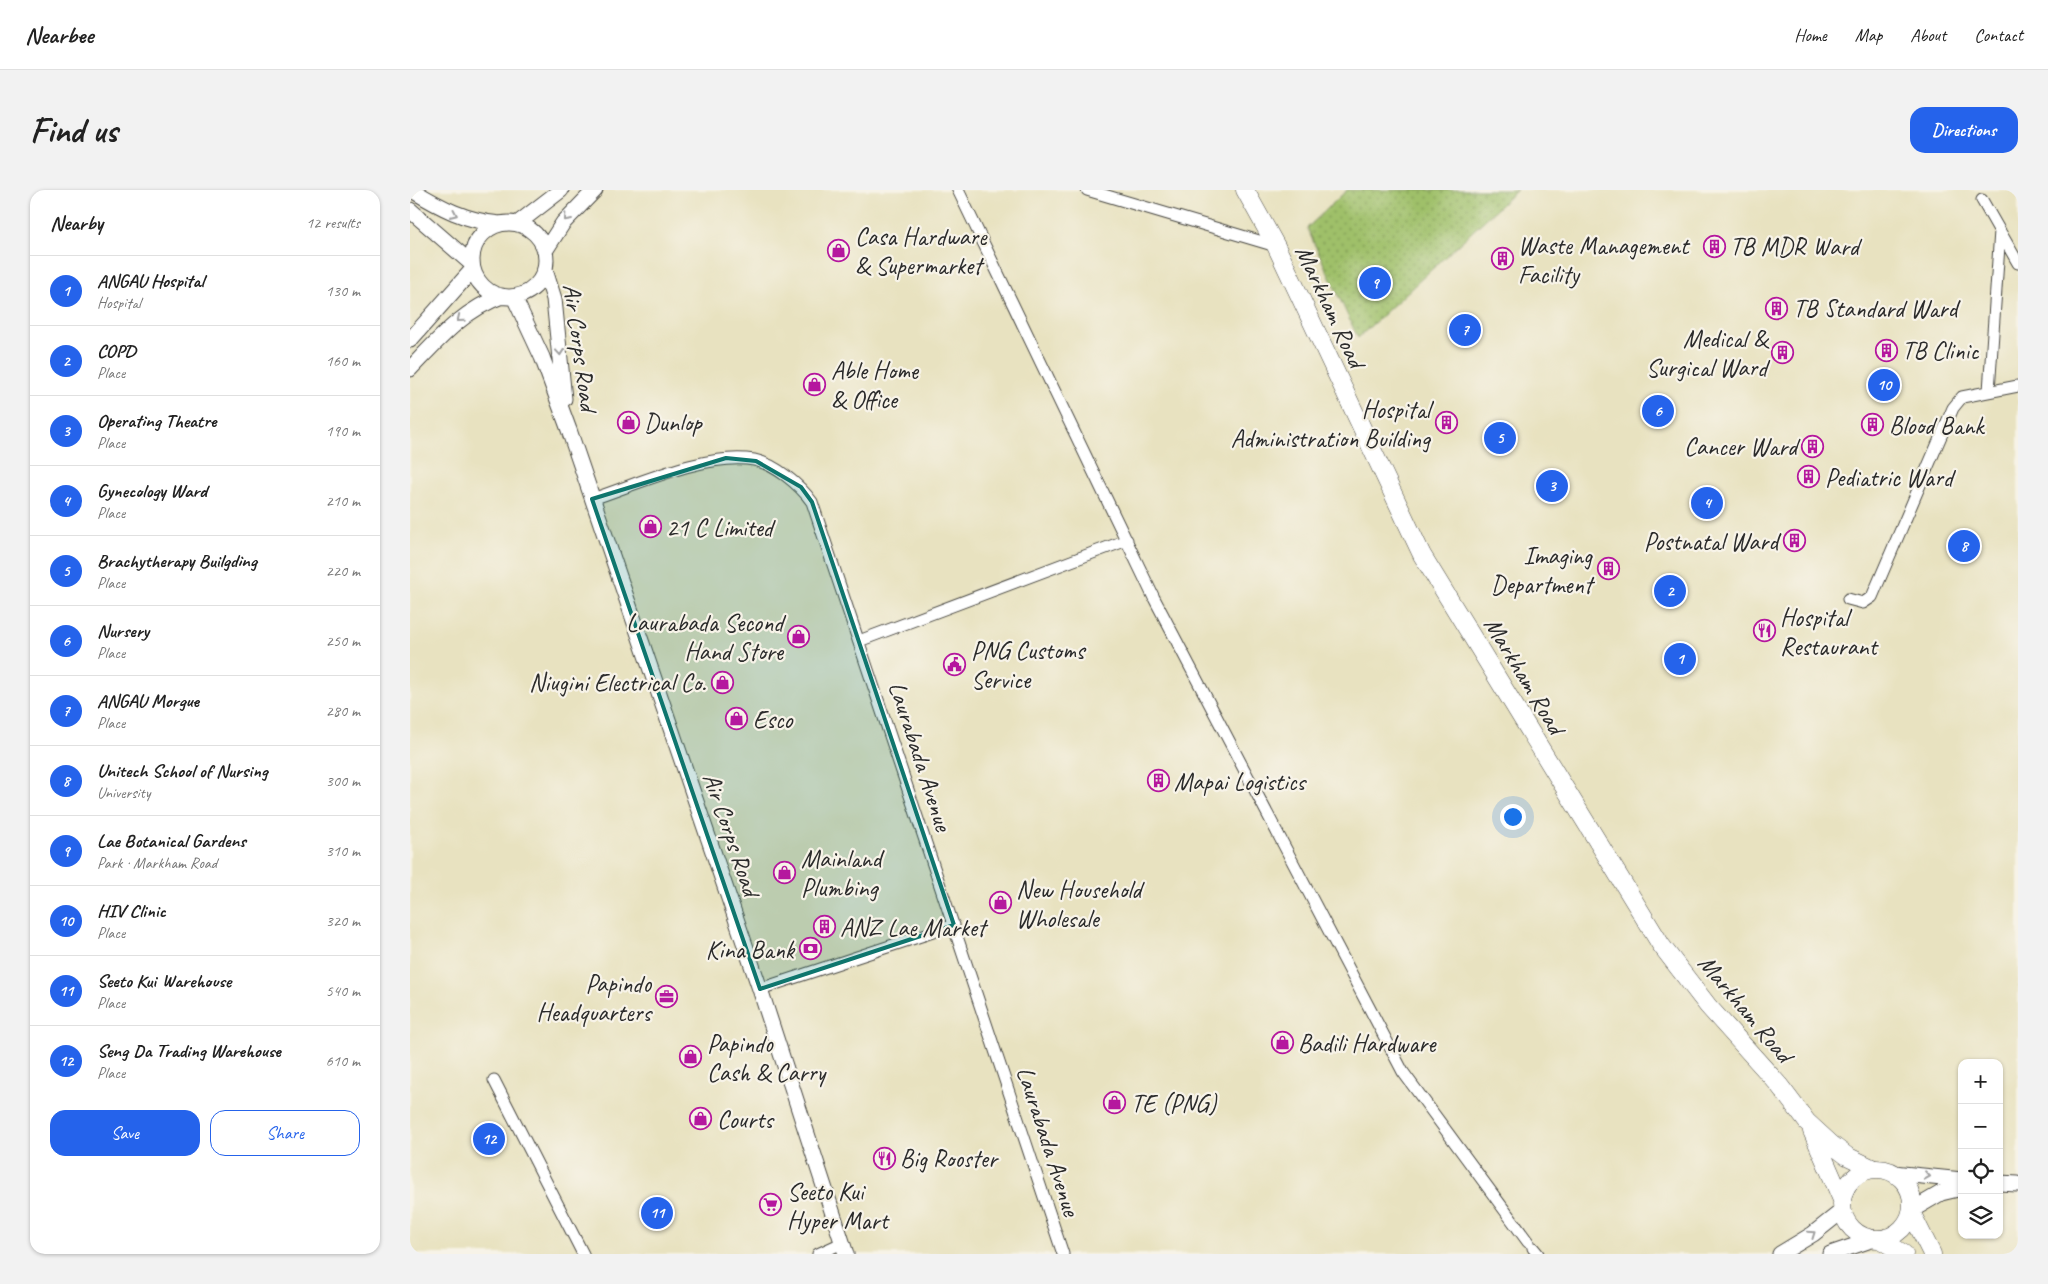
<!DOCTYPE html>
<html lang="en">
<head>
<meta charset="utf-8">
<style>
	:root { --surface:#fff; --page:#f2f2f2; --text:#222; --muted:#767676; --line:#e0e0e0; --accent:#2563eb }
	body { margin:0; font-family:Caveat,sans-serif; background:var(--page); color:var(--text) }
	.controls { position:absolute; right:15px; bottom:15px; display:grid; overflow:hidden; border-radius:10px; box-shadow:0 1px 4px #0004 }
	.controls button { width:45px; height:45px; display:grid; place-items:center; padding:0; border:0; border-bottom:1px solid var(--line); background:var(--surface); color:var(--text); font:25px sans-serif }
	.you { position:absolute; left:1102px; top:626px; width:18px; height:18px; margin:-12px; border:4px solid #fff; border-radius:50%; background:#1a73e8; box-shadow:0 0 0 8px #1a73e833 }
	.badge { display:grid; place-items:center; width:32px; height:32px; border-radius:50%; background:var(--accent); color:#fff; font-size:16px; font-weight:700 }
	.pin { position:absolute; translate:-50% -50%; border:2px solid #fff; box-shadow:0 1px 5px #0006 }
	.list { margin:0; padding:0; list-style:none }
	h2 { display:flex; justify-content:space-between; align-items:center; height:65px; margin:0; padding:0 20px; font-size:21px }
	h2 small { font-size:16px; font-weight:400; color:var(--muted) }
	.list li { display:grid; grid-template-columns:32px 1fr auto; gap:15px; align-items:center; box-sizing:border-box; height:70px; padding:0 20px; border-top:1px solid var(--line) }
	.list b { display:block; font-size:19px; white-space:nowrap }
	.list p { margin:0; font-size:16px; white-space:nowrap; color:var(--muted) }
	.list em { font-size:16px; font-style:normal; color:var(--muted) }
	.actions { display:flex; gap:10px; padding:15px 20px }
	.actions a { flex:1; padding:11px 0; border:1px solid var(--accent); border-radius:15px; text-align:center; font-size:18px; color:var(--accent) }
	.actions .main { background:var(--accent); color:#fff }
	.icon { flex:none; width:28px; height:28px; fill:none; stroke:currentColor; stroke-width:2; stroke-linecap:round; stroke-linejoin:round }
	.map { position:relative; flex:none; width:1608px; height:1064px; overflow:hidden; border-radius:15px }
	header { display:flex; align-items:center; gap:30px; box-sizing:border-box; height:70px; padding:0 25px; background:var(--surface); border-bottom:1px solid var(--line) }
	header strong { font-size:24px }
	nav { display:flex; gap:28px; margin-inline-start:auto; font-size:18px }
	.intro { display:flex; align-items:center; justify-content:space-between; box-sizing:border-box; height:120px; padding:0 30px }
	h1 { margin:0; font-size:35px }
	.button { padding:12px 22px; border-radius:15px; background:var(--accent); color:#fff; font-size:18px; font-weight:700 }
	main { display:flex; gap:30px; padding:0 30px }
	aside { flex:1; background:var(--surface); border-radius:15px; box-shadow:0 1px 4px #0004 }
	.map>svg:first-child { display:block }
	.park { fill:url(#park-dots); stroke:#65764a }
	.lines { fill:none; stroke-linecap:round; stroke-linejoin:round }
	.street-casing { stroke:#474641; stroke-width:13 }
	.secondary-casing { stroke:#474641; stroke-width:17 }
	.primary-casing { stroke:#474641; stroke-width:19 }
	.street { stroke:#fff; stroke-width:11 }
	.secondary { stroke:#fff; stroke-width:15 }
	.primary { stroke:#fff; stroke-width:18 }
	.oneway { stroke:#a0a0a0 }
	.marked { fill:#0f766e; fill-opacity:0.2; stroke:#0f766e; stroke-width:4; stroke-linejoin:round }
	.labels { text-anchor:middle; stroke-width:4.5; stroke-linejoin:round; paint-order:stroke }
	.poi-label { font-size:25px; fill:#2b2b2b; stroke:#f7f3e8; text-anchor:start }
	.street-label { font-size:25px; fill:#2b2b2b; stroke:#f7f3e8 }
</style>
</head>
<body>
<header>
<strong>Nearbee</strong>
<nav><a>Home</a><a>Map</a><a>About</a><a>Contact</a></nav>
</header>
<div class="intro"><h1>Find us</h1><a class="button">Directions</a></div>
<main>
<aside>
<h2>Nearby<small>12 results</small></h2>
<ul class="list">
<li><span class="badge">1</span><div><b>ANGAU Hospital</b><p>Hospital</p></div><em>130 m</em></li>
<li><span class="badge">2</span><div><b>COPD</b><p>Place</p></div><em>160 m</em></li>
<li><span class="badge">3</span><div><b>Operating Theatre</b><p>Place</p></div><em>190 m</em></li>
<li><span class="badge">4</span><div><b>Gynecology Ward</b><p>Place</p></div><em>210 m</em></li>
<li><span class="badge">5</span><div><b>Brachytherapy Builgding</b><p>Place</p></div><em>220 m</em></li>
<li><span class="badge">6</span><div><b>Nursery</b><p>Place</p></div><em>250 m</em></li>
<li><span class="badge">7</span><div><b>ANGAU Morgue</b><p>Place</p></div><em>280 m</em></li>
<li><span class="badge">8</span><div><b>Unitech School of Nursing</b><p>University</p></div><em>300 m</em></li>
<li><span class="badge">9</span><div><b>Lae Botanical Gardens</b><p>Park · Markham Road</p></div><em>310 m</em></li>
<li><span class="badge">10</span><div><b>HIV Clinic</b><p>Place</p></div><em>320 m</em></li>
<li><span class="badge">11</span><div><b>Seeto Kui Warehouse</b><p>Place</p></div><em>540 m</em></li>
<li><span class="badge">12</span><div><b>Seng Da Trading Warehouse</b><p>Place</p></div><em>610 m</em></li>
</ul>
<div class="actions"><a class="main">Save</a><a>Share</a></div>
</aside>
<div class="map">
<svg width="1608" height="1064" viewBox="0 0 1608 1064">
	<defs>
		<pattern id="park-dots" width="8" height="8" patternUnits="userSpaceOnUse" patternTransform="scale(1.25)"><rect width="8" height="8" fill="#9fc069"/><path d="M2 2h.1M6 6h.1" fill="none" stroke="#829c57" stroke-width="1.8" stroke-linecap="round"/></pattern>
	</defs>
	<rect width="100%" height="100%" fill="#f7f3e8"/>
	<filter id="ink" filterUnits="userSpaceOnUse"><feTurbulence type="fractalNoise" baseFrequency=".02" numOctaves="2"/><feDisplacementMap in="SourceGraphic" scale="10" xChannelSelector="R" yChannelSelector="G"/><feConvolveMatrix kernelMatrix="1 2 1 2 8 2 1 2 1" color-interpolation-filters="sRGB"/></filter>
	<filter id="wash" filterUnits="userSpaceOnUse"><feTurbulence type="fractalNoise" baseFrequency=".0096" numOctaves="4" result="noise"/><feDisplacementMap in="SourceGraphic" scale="20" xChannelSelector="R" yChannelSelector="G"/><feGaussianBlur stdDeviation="1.12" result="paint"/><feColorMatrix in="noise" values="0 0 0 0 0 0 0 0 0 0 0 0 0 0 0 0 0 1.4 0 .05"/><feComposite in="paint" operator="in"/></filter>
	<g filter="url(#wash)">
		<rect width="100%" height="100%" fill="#e8e2c0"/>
		<path class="park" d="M937,0h170l-159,148 -51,-110z"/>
	</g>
	<g filter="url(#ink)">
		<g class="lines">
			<defs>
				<path id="street" d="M548,0l196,408 249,474 125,170
					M677,0l189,56
					M1572,10l36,63
					M1579,201l11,-160
					M182,309c46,-15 114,-47 162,-39 21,4 46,25 58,42l251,752
					M1438,409l15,4 9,-6 81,-189 9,-11 56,-11
					M449,451l268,-101
					M350,799l194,-64
					M84,890l89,174
					M1123,1058l5,6
					M408,1064l24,-11"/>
				<path id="secondary" d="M2,0c29,18 54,31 88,34
					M0,20l62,54
					M62 70a37 37 0 1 1 74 0a37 37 0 1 1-74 0Z
					M107,34l44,-34
					M135,61l18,-28 32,-33
					M135,80l9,29 10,100
					M104,107l28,60 27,73 191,559 86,265
					M0,150l63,-71
					M0,179c28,-29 53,-59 92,-73
					M1483,983l69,7
					M1589,993l19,1
					M1502,1020l29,-17 21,-5
					M1370,1064l33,-20 29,-23
					M1420,1064l44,-15"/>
				<path id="primary" d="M835,0l31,56 146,309 239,390 47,61 71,79 28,37 24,22 16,12 27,13
					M1402,941l30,69
					M1432 1014a35 35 0 1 1 70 0a35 35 0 1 1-70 0Z
					M1502,1024l20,40
					M1471,1050l23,14"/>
			</defs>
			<use href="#street" class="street-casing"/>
			<use href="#secondary" class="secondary-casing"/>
			<use href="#primary" class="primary-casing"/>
			<use href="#street" class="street"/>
			<use href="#secondary" class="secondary"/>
			<use href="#primary" class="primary"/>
		</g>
		<defs><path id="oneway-chevron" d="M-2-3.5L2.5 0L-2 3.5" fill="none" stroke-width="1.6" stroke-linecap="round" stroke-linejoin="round" transform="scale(1.25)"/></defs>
		<g class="oneway">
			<use href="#oneway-chevron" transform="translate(44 24) rotate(24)"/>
			<use href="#oneway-chevron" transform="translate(157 28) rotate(131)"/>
			<use href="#oneway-chevron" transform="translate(50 129) rotate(141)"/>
			<use href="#oneway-chevron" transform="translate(150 162) rotate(85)"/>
			<use href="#oneway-chevron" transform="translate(1517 986) rotate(8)"/>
			<use href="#oneway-chevron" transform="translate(1402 1044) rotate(-35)"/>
		</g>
	</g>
	<path class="marked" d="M316,268l30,3 45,26 11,15 142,423 -194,64 -168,-490z"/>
	<defs>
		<symbol id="building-ring" viewBox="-11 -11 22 22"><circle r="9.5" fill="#f7f3e8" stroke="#b5179e" stroke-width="1.5"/><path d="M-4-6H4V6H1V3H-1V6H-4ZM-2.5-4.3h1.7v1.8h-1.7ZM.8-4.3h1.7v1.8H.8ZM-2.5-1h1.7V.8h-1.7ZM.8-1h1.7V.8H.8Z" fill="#b5179e"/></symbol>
		<symbol id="shop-ring" viewBox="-11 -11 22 22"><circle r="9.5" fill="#f7f3e8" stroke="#b5179e" stroke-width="1.5"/><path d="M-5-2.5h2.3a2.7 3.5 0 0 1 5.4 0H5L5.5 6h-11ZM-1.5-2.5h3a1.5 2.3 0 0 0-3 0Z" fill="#b5179e"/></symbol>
		<symbol id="restaurant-ring" viewBox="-11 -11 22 22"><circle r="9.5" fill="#f7f3e8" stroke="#b5179e" stroke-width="1.5"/><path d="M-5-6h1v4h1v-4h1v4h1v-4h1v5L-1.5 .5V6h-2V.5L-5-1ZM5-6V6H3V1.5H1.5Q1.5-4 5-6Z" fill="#b5179e"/></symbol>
		<symbol id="civic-ring" viewBox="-11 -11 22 22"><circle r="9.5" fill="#f7f3e8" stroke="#b5179e" stroke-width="1.5"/><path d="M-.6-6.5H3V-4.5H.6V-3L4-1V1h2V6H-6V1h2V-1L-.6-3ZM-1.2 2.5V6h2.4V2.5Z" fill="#b5179e"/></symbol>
		<symbol id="bank-ring" viewBox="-11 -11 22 22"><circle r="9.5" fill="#f7f3e8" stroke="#b5179e" stroke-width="1.5"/><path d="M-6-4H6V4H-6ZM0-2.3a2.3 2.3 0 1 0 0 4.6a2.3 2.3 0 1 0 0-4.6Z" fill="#b5179e"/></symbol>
		<symbol id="office-ring" viewBox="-11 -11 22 22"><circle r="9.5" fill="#f7f3e8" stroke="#b5179e" stroke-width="1.5"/><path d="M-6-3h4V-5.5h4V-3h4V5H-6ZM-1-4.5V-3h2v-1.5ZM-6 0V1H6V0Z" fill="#b5179e"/></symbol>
		<symbol id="supermarket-ring" viewBox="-11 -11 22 22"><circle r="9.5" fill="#f7f3e8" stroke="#b5179e" stroke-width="1.5"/><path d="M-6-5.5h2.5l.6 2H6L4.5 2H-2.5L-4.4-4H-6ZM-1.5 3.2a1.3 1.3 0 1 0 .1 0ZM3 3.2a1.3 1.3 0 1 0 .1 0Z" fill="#b5179e"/></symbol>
	</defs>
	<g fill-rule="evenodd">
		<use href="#building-ring" x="1292" y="44" width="25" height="25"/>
		<use href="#shop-ring" x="416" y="48" width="25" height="25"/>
		<use href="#building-ring" x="1080" y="56" width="25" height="25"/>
		<use href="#building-ring" x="1354" y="106" width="25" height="25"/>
		<use href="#building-ring" x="1464" y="148" width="25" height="25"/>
		<use href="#building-ring" x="1360" y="150" width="25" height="25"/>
		<use href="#shop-ring" x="392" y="182" width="25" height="25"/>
		<use href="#shop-ring" x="206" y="220" width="25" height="25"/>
		<use href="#building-ring" x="1024" y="220" width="25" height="25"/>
		<use href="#building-ring" x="1450" y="222" width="25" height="25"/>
		<use href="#building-ring" x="1390" y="244" width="25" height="25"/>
		<use href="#building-ring" x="1386" y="274" width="25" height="25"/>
		<use href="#shop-ring" x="228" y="324" width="25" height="25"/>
		<use href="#building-ring" x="1372" y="338" width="25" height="25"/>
		<use href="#building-ring" x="1186" y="366" width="25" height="25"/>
		<use href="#restaurant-ring" x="1342" y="428" width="25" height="25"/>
		<use href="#shop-ring" x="376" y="434" width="25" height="25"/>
		<use href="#civic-ring" x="532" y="462" width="25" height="25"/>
		<use href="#shop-ring" x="300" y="480" width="25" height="25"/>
		<use href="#shop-ring" x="314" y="516" width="25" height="25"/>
		<use href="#building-ring" x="736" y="578" width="25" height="25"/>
		<use href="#shop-ring" x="362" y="670" width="25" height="25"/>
		<use href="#shop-ring" x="578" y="700" width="25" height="25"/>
		<use href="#building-ring" x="402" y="724" width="25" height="25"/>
		<use href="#bank-ring" x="388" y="746" width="25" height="25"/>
		<use href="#office-ring" x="244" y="794" width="25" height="25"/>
		<use href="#shop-ring" x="860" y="840" width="25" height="25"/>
		<use href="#shop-ring" x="268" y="854" width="25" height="25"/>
		<use href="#shop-ring" x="692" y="900" width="25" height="25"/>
		<use href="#shop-ring" x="278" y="916" width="25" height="25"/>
		<use href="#restaurant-ring" x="462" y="956" width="25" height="25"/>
		<use href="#supermarket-ring" x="348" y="1002" width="25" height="25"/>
	</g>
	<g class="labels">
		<g class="poi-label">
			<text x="445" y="55">Casa Hardware<tspan x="445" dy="29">&amp; Supermarket</tspan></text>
			<text x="1108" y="64">Waste Management<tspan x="1108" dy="29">Facility</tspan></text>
			<text x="1320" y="65">TB MDR Ward</text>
			<text x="1383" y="127">TB Standard Ward</text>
			<text x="1357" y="157" text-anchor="end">Medical &amp;<tspan x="1357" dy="29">Surgical Ward</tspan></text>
			<text x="1492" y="169">TB Clinic</text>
			<text x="421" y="189">Able Home<tspan x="421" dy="29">&amp; Office</tspan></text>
			<text x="1020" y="228" text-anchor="end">Hospital<tspan x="1020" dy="29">Administration Building</tspan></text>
			<text x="234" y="241">Dunlop</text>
			<text x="1479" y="244">Blood Bank</text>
			<text x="1387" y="265" text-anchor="end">Cancer Ward</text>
			<text x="1415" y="296">Pediatric Ward</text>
			<text x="256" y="346">21 C Limited</text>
			<text x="1368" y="360" text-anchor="end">Postnatal Ward</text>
			<text x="1182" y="374" text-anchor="end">Imaging<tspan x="1182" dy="29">Department</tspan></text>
			<text x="1370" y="436">Hospital<tspan x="1370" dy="29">Restaurant</tspan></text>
			<text x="373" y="441" text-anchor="end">Laurabada Second<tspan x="373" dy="29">Hand Store</tspan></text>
			<text x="561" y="469">PNG Customs<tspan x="561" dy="29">Service</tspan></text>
			<text x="296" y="501" text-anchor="end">Niugini Electrical Co.</text>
			<text x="343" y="538">Esco</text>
			<text x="764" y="600">Mapai Logistics</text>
			<text x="391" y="677">Mainland<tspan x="391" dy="29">Plumbing</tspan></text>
			<text x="606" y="708">New Household<tspan x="606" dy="29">Wholesale</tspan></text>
			<text x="430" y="746">ANZ Lae Market</text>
			<text x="384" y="768" text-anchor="end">Kina Bank</text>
			<text x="241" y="802" text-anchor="end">Papindo<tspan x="241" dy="29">Headquarters</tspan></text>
			<text x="297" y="862">Papindo<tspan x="297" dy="29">Cash &amp; Carry</tspan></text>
			<text x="888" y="862">Badili Hardware</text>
			<text x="721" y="922">TE (PNG)</text>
			<text x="307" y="938">Courts</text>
			<text x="490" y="977">Big Rooster</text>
			<text x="377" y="1010">Seeto Kui<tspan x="377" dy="29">Hyper Mart</tspan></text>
		</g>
		<g class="street-label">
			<text transform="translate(921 116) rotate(65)" y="9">Markham Road</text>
			<text transform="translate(171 157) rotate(82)" y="9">Air Corps Road</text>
			<text transform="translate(1115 485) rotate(59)" y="9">Markham Road</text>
			<text transform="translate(511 566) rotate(72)" y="9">Laurabada Avenue</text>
			<text transform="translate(322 644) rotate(71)" y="9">Air Corps Road</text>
			<text transform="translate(1336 818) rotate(50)" y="9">Markham Road</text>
			<text transform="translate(639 951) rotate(72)" y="9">Laurabada Avenue</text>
		</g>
	</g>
</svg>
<div class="controls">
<button>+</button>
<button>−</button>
<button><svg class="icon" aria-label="locate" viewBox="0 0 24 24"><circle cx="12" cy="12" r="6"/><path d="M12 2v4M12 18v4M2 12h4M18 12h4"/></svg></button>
<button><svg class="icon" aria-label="layers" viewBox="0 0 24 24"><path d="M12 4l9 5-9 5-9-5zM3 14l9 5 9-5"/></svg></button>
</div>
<div class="you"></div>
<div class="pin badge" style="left:1270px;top:469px">1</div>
<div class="pin badge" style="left:1260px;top:401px">2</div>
<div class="pin badge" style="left:1142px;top:296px">3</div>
<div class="pin badge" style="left:1297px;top:313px">4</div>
<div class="pin badge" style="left:1090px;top:248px">5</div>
<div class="pin badge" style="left:1248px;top:221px">6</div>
<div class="pin badge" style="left:1055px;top:140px">7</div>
<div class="pin badge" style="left:1554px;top:356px">8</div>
<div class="pin badge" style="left:965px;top:93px">9</div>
<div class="pin badge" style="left:1474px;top:195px">10</div>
<div class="pin badge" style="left:247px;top:1023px">11</div>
<div class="pin badge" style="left:79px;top:949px">12</div>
</div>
</main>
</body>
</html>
